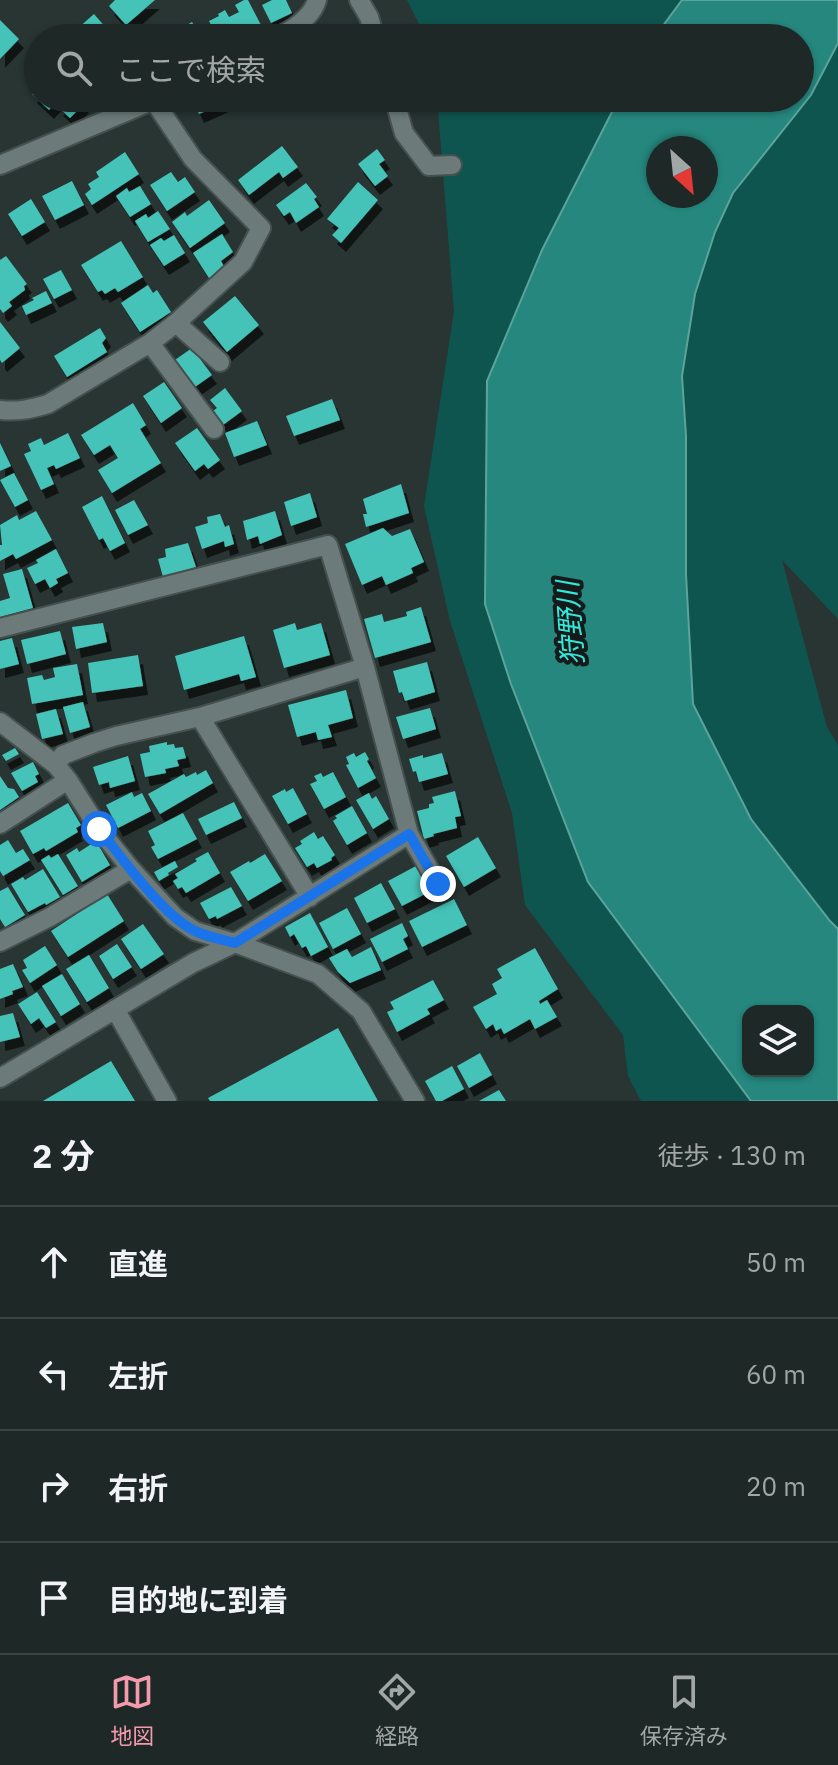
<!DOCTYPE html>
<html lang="ja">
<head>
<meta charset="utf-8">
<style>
	:root { --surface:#1e2826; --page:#26302e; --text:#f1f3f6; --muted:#a1a6a7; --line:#3c4443; --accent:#f39aac }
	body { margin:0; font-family:"IBM Plex Sans","Noto Sans JP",sans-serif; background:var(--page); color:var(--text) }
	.controls { position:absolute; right:24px; bottom:24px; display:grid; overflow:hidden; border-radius:16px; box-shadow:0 2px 6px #0004 }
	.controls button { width:72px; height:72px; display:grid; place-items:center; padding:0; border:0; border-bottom:2px solid var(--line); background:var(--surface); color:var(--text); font:40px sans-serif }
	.compass { position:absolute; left:646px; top:136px; width:72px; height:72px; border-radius:50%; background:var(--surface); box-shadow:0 2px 6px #0004; rotate:153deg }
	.stop { position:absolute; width:24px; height:24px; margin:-18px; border:6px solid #1a73e8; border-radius:50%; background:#fff }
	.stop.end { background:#1a73e8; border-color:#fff; box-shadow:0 2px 8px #0008 }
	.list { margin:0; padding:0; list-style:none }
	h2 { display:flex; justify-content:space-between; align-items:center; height:104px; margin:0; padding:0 32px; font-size:34px }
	h2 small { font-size:26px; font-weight:400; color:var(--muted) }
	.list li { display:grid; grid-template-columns:52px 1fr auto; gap:24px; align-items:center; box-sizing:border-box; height:112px; padding:0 32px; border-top:2px solid var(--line) }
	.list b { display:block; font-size:30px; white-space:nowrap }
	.list em { font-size:26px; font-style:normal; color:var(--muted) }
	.icon { flex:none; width:44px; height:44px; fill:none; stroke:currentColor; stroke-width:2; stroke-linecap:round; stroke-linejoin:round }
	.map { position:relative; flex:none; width:838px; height:1101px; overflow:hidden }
	.search { position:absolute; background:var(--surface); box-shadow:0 2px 6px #0004; left:24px; right:24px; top:24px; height:88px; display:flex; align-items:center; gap:20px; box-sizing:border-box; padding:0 28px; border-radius:44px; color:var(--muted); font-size:30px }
	.sheet { height:552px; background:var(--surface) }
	nav { display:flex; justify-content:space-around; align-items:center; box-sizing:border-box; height:112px; border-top:2px solid var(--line); background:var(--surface); font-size:22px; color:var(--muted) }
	nav a { display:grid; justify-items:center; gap:4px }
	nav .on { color:var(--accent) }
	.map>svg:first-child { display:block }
	.green { fill:#0f554f }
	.water { fill:#25877e; stroke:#5ca39c; stroke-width:2; fill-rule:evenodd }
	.building { fill:#45c3b8; filter:url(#shadow) }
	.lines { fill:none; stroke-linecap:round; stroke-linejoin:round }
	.minor-casing { stroke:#45504f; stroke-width:22 }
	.minor { stroke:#6c7b79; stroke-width:18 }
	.route { stroke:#1a73e8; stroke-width:10 }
	.labels { text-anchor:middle; stroke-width:8; stroke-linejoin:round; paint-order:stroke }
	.water-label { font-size:28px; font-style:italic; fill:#31eadc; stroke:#151b1a }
</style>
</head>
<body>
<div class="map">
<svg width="838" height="1101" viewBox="0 0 838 1101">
	<defs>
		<filter id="shadow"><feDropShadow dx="5" dy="9" stdDeviation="0" flood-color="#0009"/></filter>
	</defs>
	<rect width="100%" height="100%" fill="#283533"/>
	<path class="green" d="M407,0h275l-28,38h-228z
		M838,43v576l-56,-59 45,167 11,18v184l-8,-8 -79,-102 -58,-115 -7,-130v-138l-4,-60 13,-82 20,-62 18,-39 78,-98z
		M437,98h182l-77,152 -57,354 26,80 77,198 163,219h-110l-13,-25 -5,-41 -98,-130 -13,-92 -62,-192 -26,-115 30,-195z"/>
	<path class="water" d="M682,0h156v43l-27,52 -78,98 -18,39 -20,62 -13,82 4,60v138l7,130 58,115 79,102 8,8v172h-87l-163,-219 -77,-198 -26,-80 2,-223 55,-131 77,-152h181v-60h-146zM658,148h48v48h-48zM748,1011h60v60h-60z"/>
	<path class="building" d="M115,0h40l-29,25 -17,-19z
		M244,0h4l16,31 -15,7h-32l-8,-17 10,-5 -1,-2 7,-4 4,7 10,-5 -4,-7z
		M272,0h14l6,13 -21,10 -9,-18z
		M94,14l21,24h-30l-8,-9z
		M0,20l19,19 -19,20z
		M192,22l9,16h-37z
		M38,88v10h22l-11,12 -17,-16z
		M67,98h10l7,6 -14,14 -12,-11z
		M192,98h43l-36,16z
		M282,146l16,21 -15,11 -4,-6 -30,23 -11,-15z
		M377,149l8,11 -6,4 9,12 -13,10 -17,-22z
		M125,152l14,22 -47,31 -7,-11 6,-5 -3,-5 11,-7 -3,-5z
		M171,172l7,10 7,-5 10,15 -28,19 -17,-26z
		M72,181l12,24 -29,15 -13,-24z
		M358,182l20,18 -37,43 -9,-8 7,-7 -12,-9z
		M306,183l11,14 -3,2 5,8 -23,16 -6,-11 -6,4 -8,-11z
		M140,186l11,18 -21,13 -14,-21 11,-8 2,4z
		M31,199l14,23 -23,14 -14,-22z
		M209,200l16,23 -35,25 -18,-26 13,-10 2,4z
		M158,211l12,18 -22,13 -13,-21 11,-7 2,4z
		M222,234l11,18 -12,9 4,7 -16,10 -16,-25z
		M174,235l11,18 -21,13 -14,-21 11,-7 3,3z
		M121,241l22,36 -25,15 -3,-4 -10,6 -3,-4 -4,2 -17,-27z
		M6,256l21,28 -3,2 1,4 -16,12 3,4 -9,7 -3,-4v-49z
		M61,270l11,20 -18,9 -11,-20z
		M148,285l5,8 4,-3 14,22 -31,20 -19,-29z
		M46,291l6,12 -26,12 -4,-9 12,-6 -2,-2z
		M235,296l24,29 -32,27 -24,-30z
		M0,322l20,26 -18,15 -2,-3z
		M100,328l6,10 -4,5 5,9 -40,25 -13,-21z
		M192,348l20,27 -20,14 -20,-27z
		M164,382l18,26 -21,15 -18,-27z
		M225,388l17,23 -19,14 -10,-14 4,-3 -7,-8z
		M332,399l8,21 -46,16 -8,-20z
		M133,403l13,22 -6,4 21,34 -49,30 -14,-23 20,-12 -8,-13 -16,10 -13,-20z
		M257,421l10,24 -33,12 -9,-24z
		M197,428l23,32 -12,9 -4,-5 -9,7 -20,-28z
		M68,433l12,25 -24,11 -2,-4 -7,3 7,16 -13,6 -17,-36 7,-3 -3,-7 13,-6 3,7z
		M0,443l11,23 -11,5z
		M14,473l14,27 -13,7 -15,-27z
		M401,484l8,29 -43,14 -3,-13h4l-4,-15z
		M310,493l7,24 -26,9 -7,-24z
		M102,496l23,47 -15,8 -7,-13 -4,2 -17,-33z
		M134,500l14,25 -20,10 -13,-25z
		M36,511l16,29 -36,19 -3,-5 -13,7v-16h2l-2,-20 17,-10 2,5z
		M275,511l7,24 -22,9 -2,-8 -11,4 -4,-19z
		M220,514l5,13 4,-2 5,19 -9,3 -1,-6 -22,8 -7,-22 13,-4 -1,-6z
		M383,528l9,8 18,-7 14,33 -13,6 2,5 -27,12 -4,-9 -20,9 -17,-41z
		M188,543l8,24 -33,10 -5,-18 8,-2 -1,-8z
		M56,549l12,24 -12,6 2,4 -8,5 -5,-9 -10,5 -8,-16 11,-5 -2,-3z
		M22,569l11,39 -33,9v-16l10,-3 -7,-24z
		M421,607l10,35 -56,16 -11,-39 18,-5 2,8 23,-6 -1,-4z
		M103,623l4,19 -31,7 -4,-22z
		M295,623l2,7 24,-7 9,32 -46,13 -11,-38z
		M60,631l6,23 -39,10 -6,-24z
		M244,636l12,41 -15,4 -2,-7 -55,16 -9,-34z
		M12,638l7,26 -19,5v-28z
		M138,655l5,31 -51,7 -4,-30z
		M427,662l8,30 -30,9 -3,-9 -3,1 -6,-22z
		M77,664l6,31 -51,9 -5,-26 15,-3 2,5 11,-3 -2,-9z
		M346,690l7,28 -25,7 4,12 -14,3 -2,-8 -19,5 -9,-32z
		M83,702l7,25 -20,6 -7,-26z
		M430,708l6,21 -33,10 -7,-22z
		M56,709l7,25 -21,5 -6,-25z
		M167,742v3l7,-1 1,4 8,-1 3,11 -9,2 2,6 -14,3 1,4 -21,4 -5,-23 10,-2 -1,-6z
		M15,748l4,6 -13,7 -4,-6z
		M365,752l4,7 -2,2 9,17 -18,10 -12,-23 3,-1 -3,-7 8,-4 2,4z
		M442,753l6,21 -29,8 -3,-11 -3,1 -4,-13 14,-4v3z
		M128,756l7,25 -25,7 -1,-6 -10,3 -6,-18z
		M33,762l6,12 -4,2 3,6 -16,9 -11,-18z
		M206,770l7,13 -53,31 -12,-20 36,-20 2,3 10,-5 1,3z
		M333,772l13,25 -22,12 -14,-25 7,-3 -3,-5 7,-3 2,4z
		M0,776l8,12 6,1 5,8 -19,13z
		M293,788l14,26 -19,10 -16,-28 13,-7 1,3z
		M455,791l6,25 -6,1 2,11 -24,6 1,2 -10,3 -7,-28 12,-3v-4l5,-1 -2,-6z
		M132,792l2,5 8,-4 9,18 -33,17 -12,-23z
		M369,793l3,6 4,-3 13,23 -16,10 -17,-29z
		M234,802l8,16 -36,17 -8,-16z
		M68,803l13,22 -5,3 2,4 -32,19 -2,-3 -11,6 -13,-23z
		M352,806l15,27 -20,12 -14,-24 4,-3 -2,-2z
		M183,813l14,26 -39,20 -7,-12 4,-2 -7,-14z
		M314,832l4,7 5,-3 12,19 -4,3 1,2 -15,8 -3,-5 -7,4 -12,-19 7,-4 -2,-3z
		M478,837l18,31 -32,19 -18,-31z
		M8,840l8,13 7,-4 7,11 -27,16 -3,-5v-26z
		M96,841l14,24 -28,17 -16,-27 11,-7 2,4z
		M208,852l12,21 -34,20 -4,-6 -4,2 -5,-8 5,-3 -3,-4 22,-13 -2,-2z
		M58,854l20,32 -15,9 -22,-35 8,-5 2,3z
		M265,854l17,27 -34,20 -18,-29 19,-11 1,2z
		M175,861l3,6 -10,6 1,2 -10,6 -5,-9z
		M416,866l13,26 -27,14 -14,-25z
		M43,869l17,28 -14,8 -1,-2 -17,9 -17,-28 12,-7 2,3z
		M381,883l14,26 -28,14 -13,-25z
		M8,887l17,28 -20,12 -5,-8v-28z
		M231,887l11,19 -25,13 -1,-3 -7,3 -9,-16z
		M107,894l17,27 -56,36 -17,-26z
		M454,899l13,26 -45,22 -13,-26z
		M347,908l14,26 -28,15 -14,-26z
		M310,913l18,34 -17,9 -5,-10 -4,2 -8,-14 -4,3 -5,-10z
		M402,923l6,13 -5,3 5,10 -26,13 -12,-23z
		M143,924l21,30 -23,15 -20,-30z
		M117,944l15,23 -19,12 -14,-23z
		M45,946l12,19 -27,18 -8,-13 5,-2 -4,-8z
		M371,947l10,23 -31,13 -12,-11 -9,-14 18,-9 5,8z
		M535,948l23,41 -19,12 1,3 7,-4 10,17 -22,12 -5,-10 -26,15 -3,-6 -5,3 -3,-7 -7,5 -13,-22 24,-13 -5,-10 10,-6 -5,-9z
		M89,955l20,33 -22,14 -21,-33z
		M13,964l10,23 -11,4 1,3 -13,5v-30z
		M62,974l18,30 -19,12 -19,-30z
		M433,980l11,20 -17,9 3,5 -33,18 -10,-20 7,-3 -4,-7z
		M37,992l19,30 -10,6 -7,-10 -8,6 -13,-20z
		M13,1013l7,24 -20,5v-26z
		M338,1028l40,73h-168l-2,-3z
		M480,1053l12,22 -23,13 -12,-22z
		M111,1061l24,40h-92z
		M452,1066l12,23 -22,12h-6l-11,-20z
		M499,1090l7,11h-27z"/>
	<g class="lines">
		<defs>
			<path id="minor" d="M359,0l10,17 6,21
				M276,38c16,-8 36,-20 41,-38
				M394,98l10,35 25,33 23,-1
				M0,165l159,-67
				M176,323l44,39
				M150,343l64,86
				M0,410c18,2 31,-1 48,-6l102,-61 26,-20 67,-61 18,-34 -68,-69 -39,-58
				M0,628l328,-83 37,122 44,167 29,50
				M200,717l110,180
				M0,722l56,43 12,15 31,49 32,40 44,48 20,14 40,12 83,31 43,37 54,90
				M56,765l7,-10 31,-12 22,-7 84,-19 165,-50
				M0,824l68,-44
				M0,942l50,-25 81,-48
				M115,1009l52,92
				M0,1078l193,-115 42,-20 174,-109"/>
		</defs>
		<use href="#minor" class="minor-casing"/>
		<use href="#minor" class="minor"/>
	</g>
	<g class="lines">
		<path class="route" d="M99,829c23,29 62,84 94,101 13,7 29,9 42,13l174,-109 29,50"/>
	</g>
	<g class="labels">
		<g class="water-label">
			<text transform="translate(570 623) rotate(-94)" y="10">狩野川</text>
		</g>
	</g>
</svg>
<div class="controls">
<button><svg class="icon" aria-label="layers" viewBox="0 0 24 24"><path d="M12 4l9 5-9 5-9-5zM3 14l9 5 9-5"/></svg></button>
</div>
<svg class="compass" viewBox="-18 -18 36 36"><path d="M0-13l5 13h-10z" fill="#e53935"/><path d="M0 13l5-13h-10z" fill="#a1a6a7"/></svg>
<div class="stop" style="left:99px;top:829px"></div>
<div class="stop end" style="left:438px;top:884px"></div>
<div class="search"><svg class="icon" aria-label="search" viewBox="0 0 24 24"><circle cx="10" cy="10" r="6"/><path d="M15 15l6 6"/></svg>ここで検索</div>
</div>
<section class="sheet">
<h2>2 分<small>徒歩 · 130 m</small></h2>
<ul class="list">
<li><svg class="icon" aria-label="ahead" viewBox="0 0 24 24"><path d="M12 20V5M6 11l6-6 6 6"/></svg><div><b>直進</b></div><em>50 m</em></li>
<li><svg class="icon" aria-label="left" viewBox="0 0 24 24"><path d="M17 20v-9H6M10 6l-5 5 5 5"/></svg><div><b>左折</b></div><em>60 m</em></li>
<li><svg class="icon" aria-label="right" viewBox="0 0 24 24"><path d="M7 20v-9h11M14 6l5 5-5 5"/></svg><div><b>右折</b></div><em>20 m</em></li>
<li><svg class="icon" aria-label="arrive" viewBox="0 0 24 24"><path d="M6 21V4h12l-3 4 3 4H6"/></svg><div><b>目的地に到着</b></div></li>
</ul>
</section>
<nav>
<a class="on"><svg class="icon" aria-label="map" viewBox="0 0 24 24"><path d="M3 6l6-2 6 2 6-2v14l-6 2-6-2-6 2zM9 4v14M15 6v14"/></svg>地図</a>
<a><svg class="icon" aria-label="directions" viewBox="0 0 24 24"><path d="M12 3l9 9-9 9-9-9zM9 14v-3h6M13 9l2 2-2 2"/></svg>経路</a>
<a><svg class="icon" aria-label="saved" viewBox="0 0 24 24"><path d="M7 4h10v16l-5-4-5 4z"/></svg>保存済み</a>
</nav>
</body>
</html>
